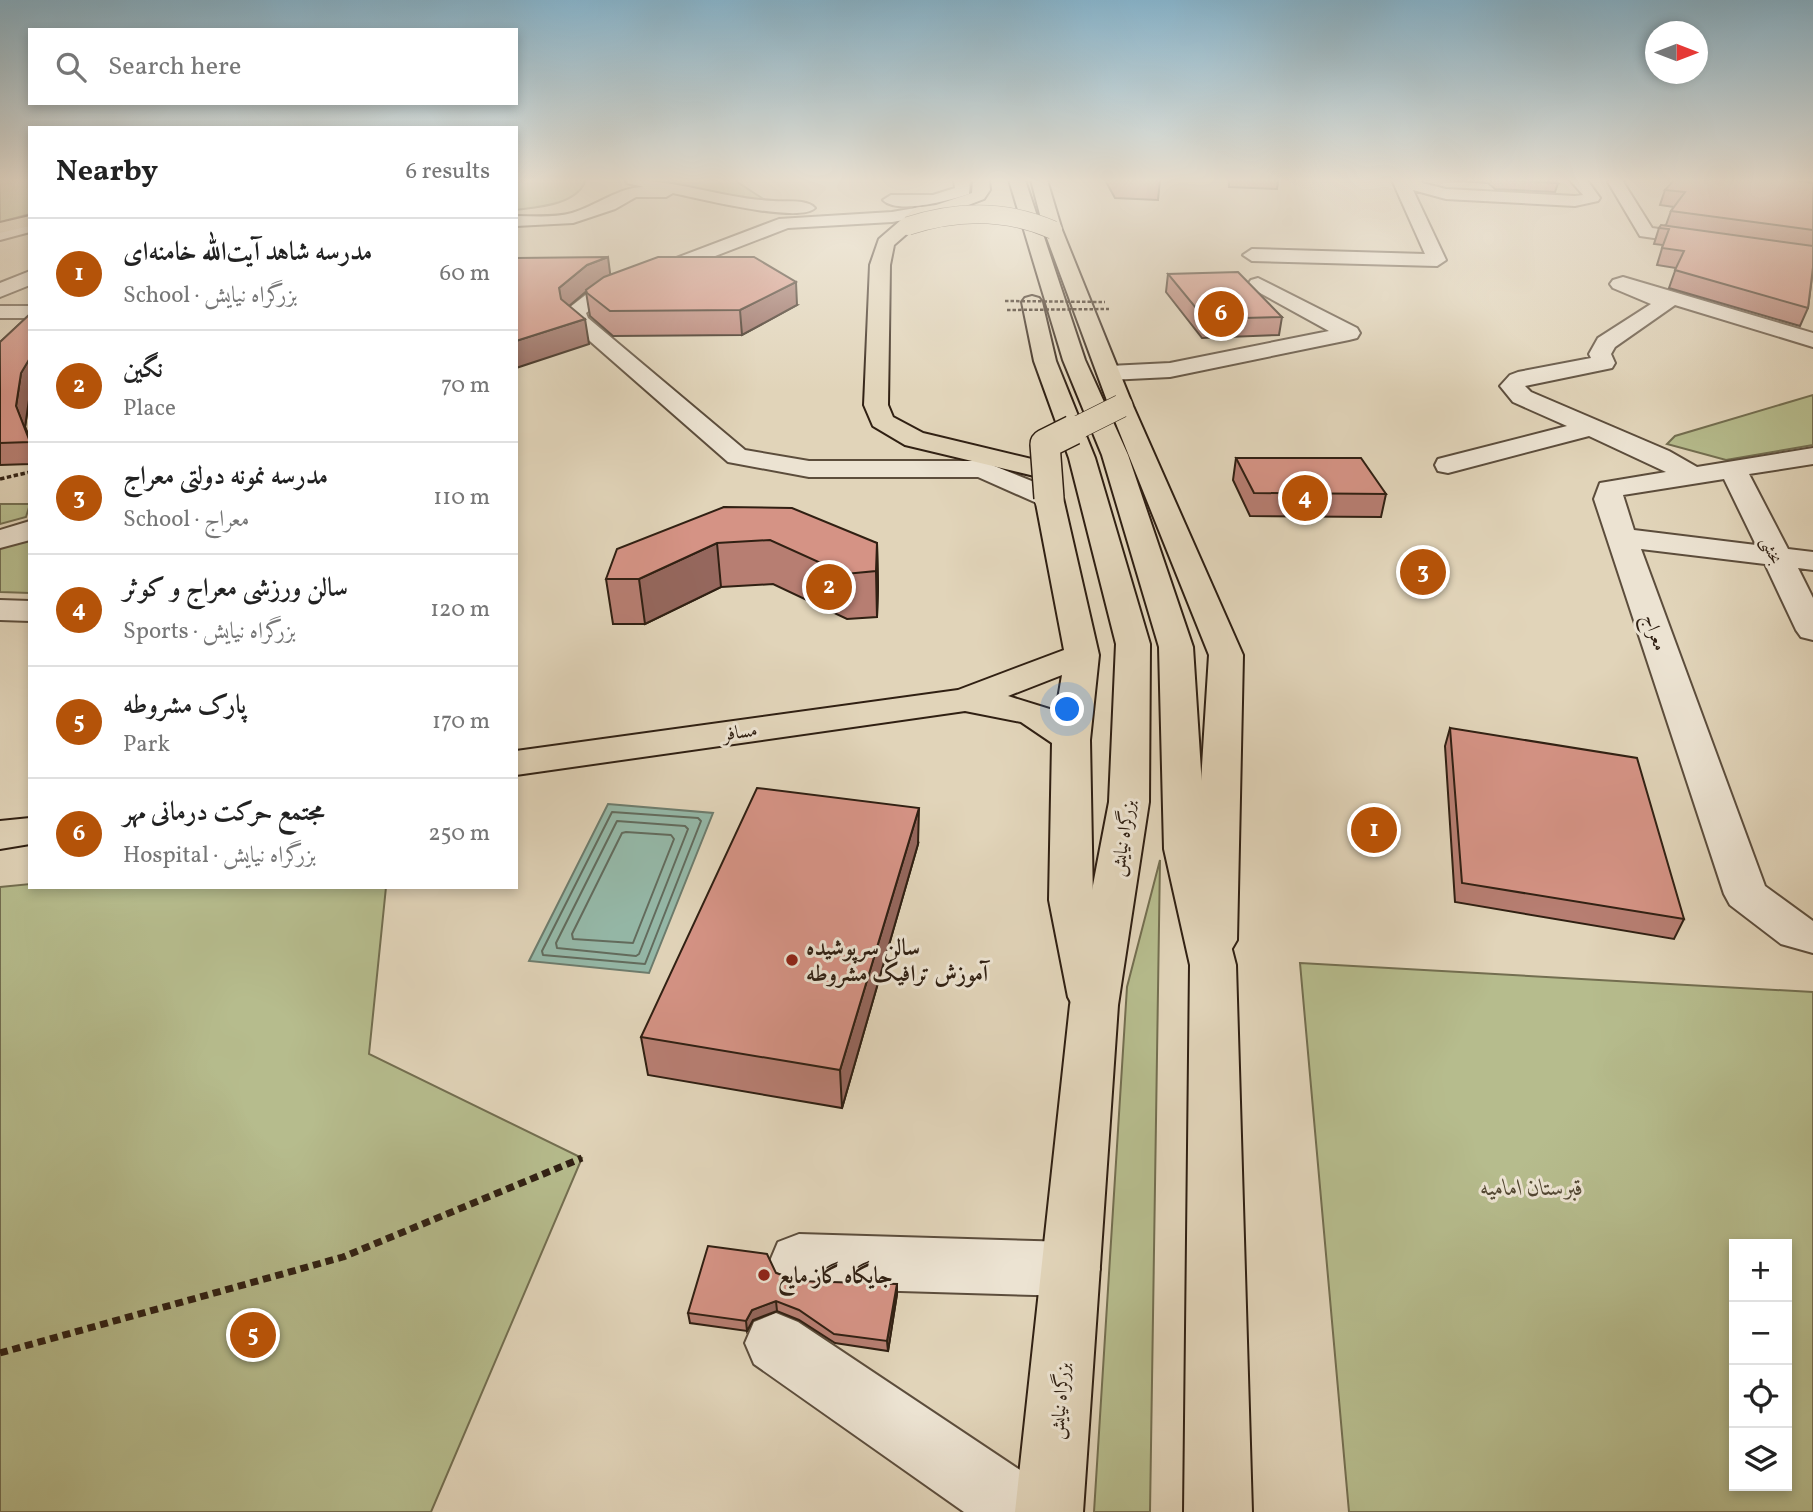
<!DOCTYPE html>
<html lang="en">
<head>
<meta charset="utf-8">
<style>
	:root { --surface:#fff; --page:#f6f6f6; --text:#222; --muted:#767676; --line:#e0e0e0; --accent:#b45309 }
	body { margin:0; font-family:Vollkorn,Amiri,serif; background:var(--page); color:var(--text) }
	.controls { position:absolute; right:21px; bottom:21px; display:grid; overflow:hidden; border-radius:0px; box-shadow:0 4px 10px #0003 }
	.controls button { width:63px; height:63px; display:grid; place-items:center; padding:0; border:0; border-bottom:2px solid var(--line); background:var(--surface); color:var(--text); font:35px sans-serif }
	.compass { position:absolute; left:1645px; top:21px; width:63px; height:63px; border-radius:50%; background:var(--surface); box-shadow:0 4px 10px #0003; rotate:90deg }
	.you { position:absolute; left:1068px; top:710px; width:24px; height:24px; margin:-18px; border:5px solid #fff; border-radius:50%; background:#1a73e8; box-shadow:0 0 0 10px #1a73e833 }
	.badge { display:grid; place-items:center; width:46px; height:46px; border-radius:50%; background:var(--accent); color:#fff; font-size:23px; font-weight:700 }
	.pin { position:absolute; translate:-50% -50%; border:4px solid #fff; box-shadow:0 2px 7px #0006 }
	.list { margin:0; padding:0; list-style:none }
	h2 { display:flex; justify-content:space-between; align-items:center; height:91px; margin:0; padding:0 28px; font-size:30px }
	h2 small { font-size:23px; font-weight:400; color:var(--muted) }
	.list li { display:grid; grid-template-columns:46px 1fr auto; gap:21px; align-items:center; box-sizing:border-box; height:112px; padding:0 28px; border-top:2px solid var(--line) }
	.list b { display:block; font-size:26px; white-space:nowrap }
	.list p { margin:0; font-size:23px; white-space:nowrap; color:var(--muted) }
	.list em { font-size:23px; font-style:normal; color:var(--muted) }
	.icon { flex:none; width:38px; height:38px; fill:none; stroke:currentColor; stroke-width:2; stroke-linecap:round; stroke-linejoin:round }
	.map { position:relative; flex:none; width:1813px; height:1512px; overflow:hidden }
	.search { position:absolute; background:var(--surface); box-shadow:0 4px 10px #0003; left:28px; top:28px; width:490px; height:77px; display:flex; align-items:center; gap:18px; box-sizing:border-box; padding:0 24px; border-radius:0px; color:var(--muted); font-size:26px }
	.panel { position:absolute; background:var(--surface); box-shadow:0 4px 10px #0003; left:28px; top:126px; width:490px; height:763px; border-radius:0px }
	.map>svg:first-child { display:block }
	.green { fill:#b6bc8d; stroke:#736e50; stroke-width:2; fill-rule:evenodd }
	.water { fill:#95b9a9; stroke:#6d7c6d; stroke-width:2 }
	.lines { fill:none; stroke-linecap:round; stroke-linejoin:round }
	.shore { stroke:#626c5e; stroke-width:2 }
	.minor-casing { stroke:#5c4d3c; stroke-width:4 }
	.major-casing { stroke:#302013; stroke-width:4 }
	.highway-casing { stroke:#302013; stroke-width:4 }
	.path-far1 { stroke:#302013; stroke-width:3.5; stroke-dasharray:4.5 2.5; stroke-linecap:butt }
	.path { stroke:#302013; stroke-width:7; stroke-dasharray:8 5; stroke-linecap:butt }
	.minor { fill:#ece3d2; fill-rule:evenodd }
	.major { fill:#e1d4b9; fill-rule:evenodd }
	.highway { fill:#e1d4b9; fill-rule:evenodd }
	.major-bridge-far2-casing { stroke:#302013; stroke-width:19; stroke-linecap:butt }
	.major-bridge-far1-casing { stroke:#302013; stroke-width:24; stroke-linecap:butt }
	.major-bridge-casing { stroke:#302013; stroke-width:32; stroke-linecap:butt }
	.path-bridge { stroke:#302013; stroke-width:2.5; stroke-dasharray:3.5 2; stroke-linecap:butt }
	.major-bridge-far2 { stroke:#e1d4b9; stroke-width:18 }
	.major-bridge-far1 { stroke:#e1d4b9; stroke-width:23 }
	.major-bridge { stroke:#e1d4b9; stroke-width:29 }
	.wall { fill:#b77e72; stroke:#302013; stroke-width:2 }
	.shaded-wall { fill:#95675d; stroke:#302013; stroke-width:2 }
	.building { fill:#d59385; stroke:#302013; stroke-width:2 }
	.poi-dot { fill:#8f2418; stroke:#ece3d2; stroke-width:2.5 }
	.labels { text-anchor:middle; stroke-width:6; stroke-linejoin:round; paint-order:stroke }
	.far-street-label { font-size:16px; fill:#302013; stroke:#ece3d2 }
	.street-label { font-size:19px; fill:#302013; stroke:#ece3d2 }
	.near-poi-label { font-size:23px; font-weight:bold; fill:#302013; stroke:#ece3d2; text-anchor:start }
	.near-park-label { font-size:23px; font-style:italic; fill:#524732; stroke:#ece3d2 }
</style>
</head>
<body>
<div class="map">
<svg width="1813" height="1512" viewBox="0 0 1813 1512">
	<rect width="100%" height="100%" fill="#e1d4b9"/>
	<filter id="stains"><feTurbulence type="fractalNoise" baseFrequency=".00286" numOctaves="4"/><feColorMatrix values="0 0 0 0 .2 0 0 0 0 .09 0 0 0 0 .02 0 0 0 .5 -.17"/></filter>
	<radialGradient id="worn" r=".72"><stop offset=".6" stop-color="#630" stop-opacity="0"/><stop offset="1" stop-color="#630" stop-opacity=".3"/></radialGradient>
	<path class="green" d="M0,180h30v34l-30,8z
		M516,180h67l2,2c-10,23 -47,25 -69,28z
		M643,180h91l34,22z
		M1813,395v50l-87,15 -59,-16 8,-8z
		M0,504h30l-4,13 -26,7z
		M30,537v56l-30,-1v-46z
		M1160,860l-10,652h-56l33,-525z
		M30,884v3h356l-17,167 213,104 -151,354h-431v-625z
		M1300,963l513,29v520h-464zM1734,1244h53v242h-53z"/>
	<path class="water" d="M608,804l105,9 -64,160 -120,-12z"/>
	<g class="lines">
		<path class="shore" d="M612,812l86,6 3,3 -56,143 -102,-9 -1,-4z
			M617,821l68,5 3,3 -49,125 -3,2 -79,-8 -1,-5z
			M626,832l45,3 3,4 -41,104 -60,-4 -1,-5 50,-101z"/>
		<defs>
			<path id="minor" d="M625,180c51,-1 99,19 149,21 12,1 33,-2 41,7 -15,16 -118,-10 -142,-15l-7,4h-30l-21,12 -42,14 -57,3v-10c18,0 38,2 56,-3 24,-7 47,-26 72,-26l-17,-4z
				M954,180h16l-1,14c-19,6 -71,21 -86,6l8,-5h42l22,-7z
				M1392,180h29l1,3 24,6 129,7 8,-1 -13,-15h17l13,18 -2,3 -23,5 -129,-7 -33,-9 33,70 -9,6 -185,-5 -9,-6 9,-6 173,5z
				M1610,180h12l30,48 161,21v12l-173,-25 -32,-54z
				M921,207l8,5 -2,4 -35,6 -104,6 -182,70 -20,15 2,5 157,132 64,11h173l77,31 4,6 -4,6 -10,2 -10,-2 -61,-27h-169l-81,-15 -161,-141 -2,-10 27,-21 187,-71 113,-7z
				M30,222v10l-30,8v-10z
				M30,271v14l-30,12v-14z
				M1623,277l190,56v14l-138,-42 -60,42 -4,7 4,9 -3,5 -87,18 6,6 138,59 28,16 116,-19v16l-64,10 39,75 25,3v18l-15,-2 15,30v42l-12,-3 -5,-7 -31,-66 -124,-15 124,337 48,35v32l-32,-9 -51,-39 -6,-11 -130,-395 6,-16 66,-11 -77,-36 -141,37 -10,-2 -3,-6 3,-6 129,-33 -54,-24 -13,-16 10,-11 8,-3 73,-14 -2,-4 9,-16 53,-34 -38,-16 -3,-4 3,-4zM1724,479l32,66 -122,-15 -11,-35z
				M1258,278l99,50 3,5 -3,5 -8,2 -179,37 -61,3 -8,-2 -4,-5 4,-5 8,-2 61,-3 159,-32 -78,-43 -3,-4 3,-4z
				M0,306h30v12h-30z
				M30,521v19l-30,8v-18z
				M0,600l30,1v20l-30,-1z
				M799,1234l272,8 21,8 8,19 -8,19 -21,8 -272,-8 -21,-8 -8,-19 8,-19z
				M776,1313l22,9 249,166 10,24h-93l-210,-148 -9,-21 9,-21z"/>
			<path id="major" d="M973,180h16l1,10 -6,9 -39,15 -19,3 -32,28 -4,20 -2,140 5,12 30,16 134,32 4,6 -4,6 -10,2 -142,-34 -32,-19 -9,-21 6,-140 9,-26 36,-31 21,-3 36,-12z
				M1031,180h16l15,50 71,176 110,249 -6,285 -7,12 -16,4 -16,-4 -7,-12 18,-285 -100,-249 -65,-176z
				M1049,490l10,2 4,6 36,157 -9,85 3,160 23,97 -7,13 -17,5 -17,-5 -7,-13 -19,-97 3,-157 -31,-21 -56,-11 -449,64v-24l442,-61 106,-40 -29,-152 4,-6zM1062,675l-6,36 -48,-15z
				M30,818v26l-30,5v-28z"/>
			<path id="highway" d="M1009,180h16l60,180 43,95 65,192 13,202 30,116 16,547h-68l6,-547 -26,-116 -5,-202 -57,-192 -39,-95z
				M30,216v10l-30,7v-10z
				M1032,296l7,2 3,4 14,59 39,97 55,186 -1,158 -31,203 -35,507h-68l55,-507 39,-203 7,-158 -47,-186 -35,-97 -12,-59 3,-4z"/>
		</defs>
		<use href="#minor" class="minor-casing"/>
		<use href="#major" class="major-casing"/>
		<use href="#highway" class="highway-casing"/>
		<path class="path-far1" d="M0,479l30,-7"/>
		<path class="path" d="M0,1353l343,-96 239,-99"/>
		<use href="#minor" class="minor"/>
		<use href="#major" class="major"/>
		<use href="#highway" class="highway"/>
		<defs>
			<path id="major-bridge-far2" d="M908,226c49,-16 97,-17 145,4"/>
			<path id="major-bridge-far1" d="M1069,432l52,-26"/>
			<path id="major-bridge" d="M1049,498l-4,-54 28,-14"/>
		</defs>
		<use href="#major-bridge-far2" class="major-bridge-far2-casing"/>
		<use href="#major-bridge-far1" class="major-bridge-far1-casing"/>
		<use href="#major-bridge" class="major-bridge-casing"/>
		<path class="path-bridge" d="M1005,301l100,1
			M1007,310l102,-1"/>
		<use href="#major-bridge-far2" class="major-bridge-far2"/>
		<use href="#major-bridge-far1" class="major-bridge-far1"/>
		<use href="#major-bridge" class="major-bridge"/>
	</g>
	<path class="wall" d="M1105,180h55l-2,20 -43,-2z
		M1229,180h49l-1,9 -48,-2z
		M1445,180h110l3,3 -3,9 -60,-3 -7,-6z
		M1798,181l15,2v87l-5,38 -8,18 -131,-38 7,-20 -19,-3 6,-20 -9,-1 5,-16 7,-3 5,-14 3,-4 -14,-2 5,-15z
		M516,258l94,17 187,30 -55,30 -129,1 -23,-20 -4,-24 -17,14 20,38z
		M1168,274l114,43 -3,18 -77,3 -36,-46z
		M30,314v79l-5,34 5,12v25l-30,1v-123z
		M1236,458l150,36 -5,23 -131,-1 -17,-36z
		M724,507l153,36 1,44 -1,30 -30,2 -74,-35 -52,3 -76,37h-32l-7,-45z
		M1450,728l234,191 -10,20 -219,-37 -10,-156z
		M918,844l-76,264 -194,-33 -7,-38z
		M776,1273l22,8 99,13 -9,57 -53,-8 -36,-23 -22,-9 -24,9 -6,11 -57,-8 -2,-10z"/>
	<path class="shaded-wall" d="M608,257l3,23 -21,8 -28,24 -3,-24 28,-23z
		M796,282l1,23 -55,30 -2,-25z
		M585,319l4,25 -73,24v-27z
		M30,358v35l-5,34 5,12v3l-14,-36 5,-33z
		M717,543l4,44 -76,37 -6,-45z
		M877,543l1,44 -1,30 -1,-46z
		M919,808l-1,36 -76,264 -2,-38z
		M897,1284v10l-9,57 -1,-10z
		M776,1301l1,10 -24,9 -6,11 -1,-10 6,-11z"/>
	<path class="building" d="M1503,180h52l3,3z
		M1674,180h123l16,3v47l-142,-19 14,-19 -20,-2z
		M1661,225l152,21v21l-5,41 -133,-38 9,-19 -22,-3 7,-19 -10,-1z
		M608,257l-21,8 -28,23 2,11 24,20 -69,22v-83z
		M658,257h96l42,25 -56,28 -130,1 -23,-18 -1,-3 18,-13z
		M1238,272l44,45 -77,2 -37,-45z
		M30,314v44l-9,15 -5,33 14,36 -30,1v-101z
		M1236,458h125l25,36 -132,-1z
		M724,507l68,1 85,35 -1,28 -31,3 -75,-34 -53,3 -78,36h-33l11,-30z
		M1450,728l187,30 47,161 -222,-36z
		M757,788l162,20 -79,262 -199,-33z
		M708,1246l59,8 9,19 22,8 99,3 -10,57 -53,-7 -35,-24 -23,-9 -24,9 -6,11 -58,-8z"/>
	<linearGradient id="sky" x2="0" y2="1"><stop stop-color="#87b6cf"/><stop offset="0.46" stop-color="#f2ece0"/><stop offset="1" stop-color="#f2ece0" stop-opacity="0"/></linearGradient>
	<rect width="1813" height="392" fill="url(#sky)"/>
	<g class="poi-dot">
		<circle cx="792" cy="960" r="7"/>
		<circle cx="764" cy="1275" r="7"/>
	</g>
	<g class="labels">
		<g class="far-street-label">
			<text transform="translate(1772 550) rotate(64)" y="6">بخشی</text>
		</g>
		<g class="street-label">
			<text transform="translate(1656 632) rotate(71)" y="7">معراج</text>
			<text transform="translate(740 731) rotate(-8)" y="7">مسافر</text>
			<text transform="translate(1122 838) rotate(-81)" y="7">بزرگراه نیایش</text>
			<text transform="translate(1059 1401) rotate(-85)" y="7">بزرگراه نیایش</text>
		</g>
		<g class="near-poi-label">
			<text x="806" y="955">سالن سرپوشیده<tspan x="806" dy="26">آموزش ترافیک مشروطه</tspan></text>
			<text x="778" y="1283">جایگاه گاز مایع</text>
		</g>
		<g class="near-park-label">
			<text x="1532" y="1195">قبرستان امامیه</text>
		</g>
	</g>
	<rect width="100%" height="100%" filter="url(#stains)"/>
	<rect width="100%" height="100%" fill="url(#worn)"/>
</svg>
<div class="controls">
<button>+</button>
<button>−</button>
<button><svg class="icon" aria-label="locate" viewBox="0 0 24 24"><circle cx="12" cy="12" r="6"/><path d="M12 2v4M12 18v4M2 12h4M18 12h4"/></svg></button>
<button><svg class="icon" aria-label="layers" viewBox="0 0 24 24"><path d="M12 4l9 5-9 5-9-5zM3 14l9 5 9-5"/></svg></button>
</div>
<svg class="compass" viewBox="-18 -18 36 36"><path d="M0-13l5 13h-10z" fill="#e53935"/><path d="M0 13l5-13h-10z" fill="#767676"/></svg>
<div class="you"></div>
<div class="pin badge" style="left:1374px;top:830px">1</div>
<div class="pin badge" style="left:829px;top:587px">2</div>
<div class="pin badge" style="left:1423px;top:572px">3</div>
<div class="pin badge" style="left:1305px;top:498px">4</div>
<div class="pin badge" style="left:253px;top:1335px">5</div>
<div class="pin badge" style="left:1221px;top:314px">6</div>
<div class="search"><svg class="icon" aria-label="search" viewBox="0 0 24 24"><circle cx="10" cy="10" r="6"/><path d="M15 15l6 6"/></svg>Search here</div>
<section class="panel">
<h2>Nearby<small>6 results</small></h2>
<ul class="list">
<li><span class="badge">1</span><div><b>مدرسه شاهد آیت‌الله خامنه‌ای</b><p>School · بزرگراه نیایش</p></div><em>60 m</em></li>
<li><span class="badge">2</span><div><b>نگین</b><p>Place</p></div><em>70 m</em></li>
<li><span class="badge">3</span><div><b>مدرسه نمونه دولتی معراج</b><p>School · معراج</p></div><em>110 m</em></li>
<li><span class="badge">4</span><div><b>سالن ورزشی معراج و کوثر</b><p>Sports · بزرگراه نیایش</p></div><em>120 m</em></li>
<li><span class="badge">5</span><div><b>پارک مشروطه</b><p>Park</p></div><em>170 m</em></li>
<li><span class="badge">6</span><div><b>مجتمع حرکت درمانی مهر</b><p>Hospital · بزرگراه نیایش</p></div><em>250 m</em></li>
</ul>
</section>
</div>
</body>
</html>
